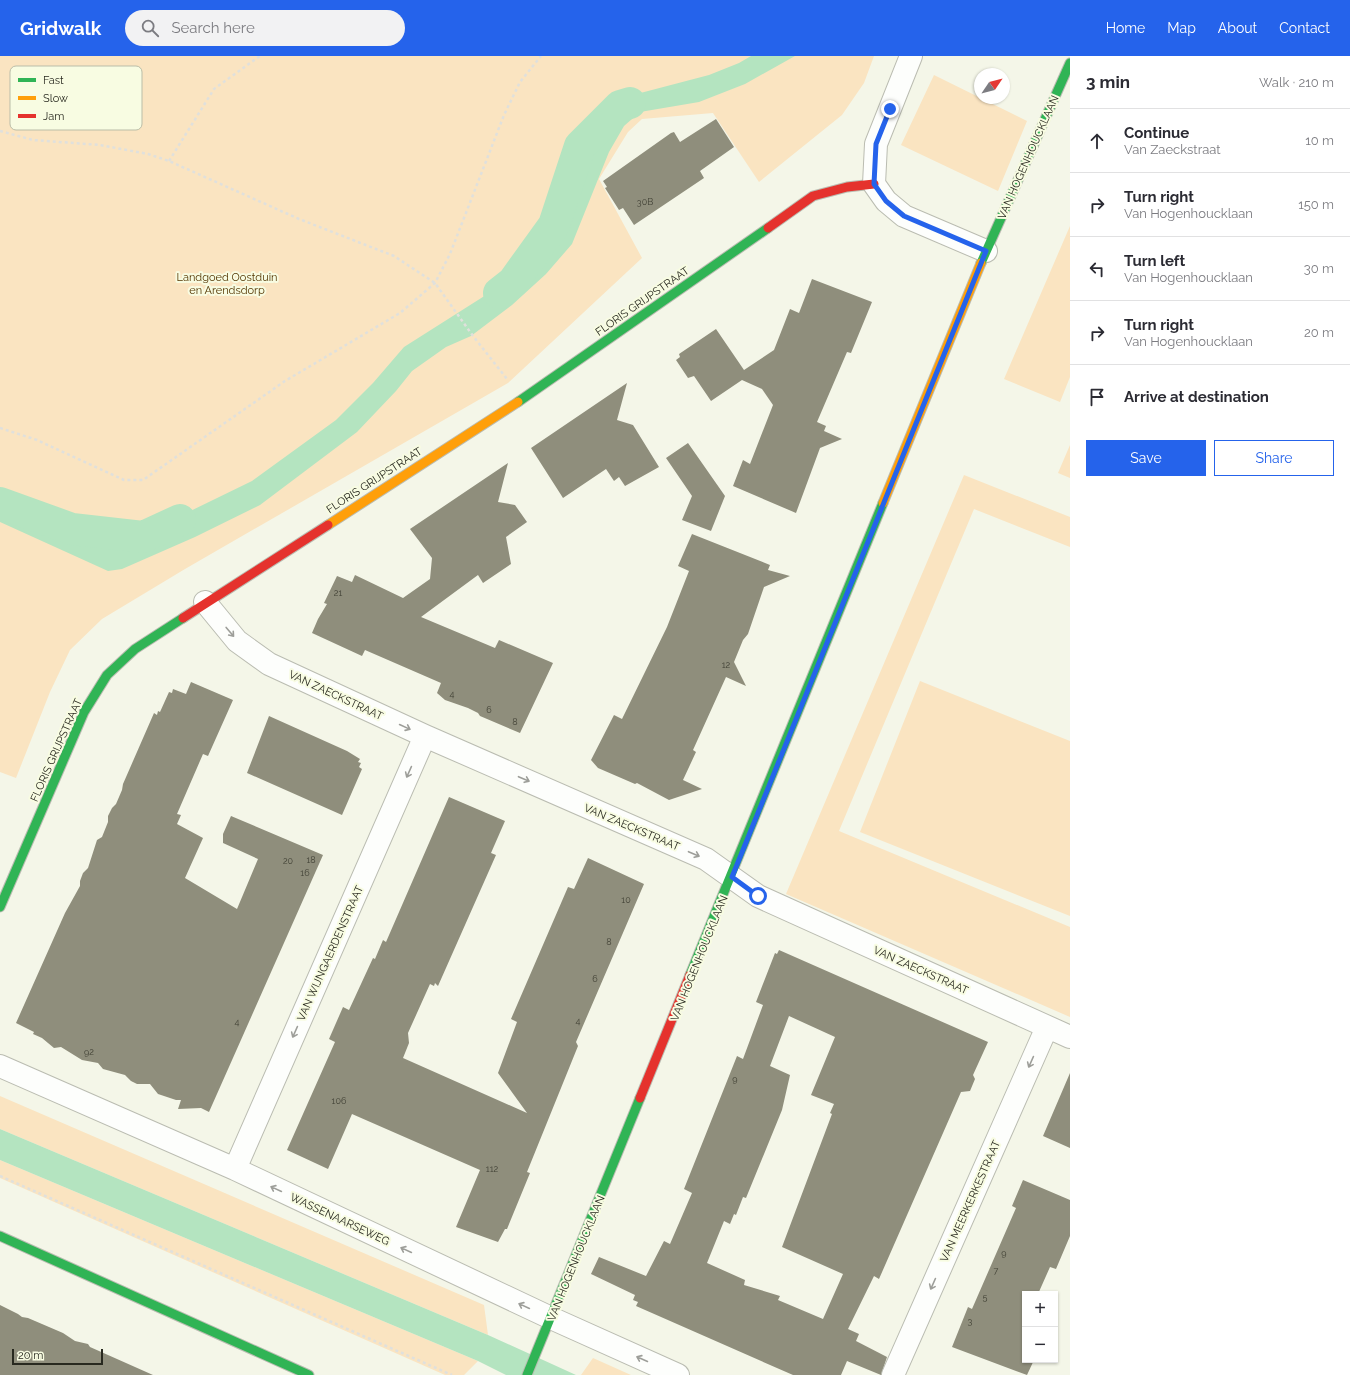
<!DOCTYPE html>
<html lang="en">
<head>
<meta charset="utf-8">
<style>
	:root { --surface:#fff; --page:#f2f2f3; --text:#2b2b33; --muted:#7c7c81; --line:#e1e1e2; --accent:#2563eb }
	body { margin:0; font-family:Raleway,sans-serif; background:var(--page); color:var(--text) }
	.controls { position:absolute; right:12px; bottom:12px; display:grid; overflow:hidden; border-radius:0px; box-shadow:0 1px 3px #0004 }
	.controls button { width:36px; height:36px; display:grid; place-items:center; padding:0; border:0; border-bottom:1px solid var(--line); background:var(--surface); color:var(--text); font:20px sans-serif }
	.compass { position:absolute; left:974px; top:12px; width:36px; height:36px; border-radius:50%; background:var(--surface); box-shadow:0 1px 3px #0004; rotate:55deg }
	.scale { position:absolute; left:12px; bottom:10px; width:91px; box-sizing:border-box; padding-left:4px; border:2px solid #28291f; border-top:0; font-size:11px; line-height:14px; white-space:nowrap; color:#28291f; -webkit-text-stroke:3px #f8fce2; paint-order:stroke }
	.stop { position:absolute; width:12px; height:12px; margin:-9px; border:3px solid #2563eb; border-radius:50%; background:#fff }
	.stop.end { background:#2563eb; border-color:#fff; box-shadow:0 1px 4px #0008 }
	.list { margin:0; padding:0; list-style:none }
	h2 { display:flex; justify-content:space-between; align-items:center; height:52px; margin:0; padding:0 16px; font-size:17px }
	h2 small { font-size:13px; font-weight:400; color:var(--muted) }
	.list li { display:grid; grid-template-columns:26px 1fr auto; gap:12px; align-items:center; box-sizing:border-box; height:64px; padding:0 16px; border-top:1px solid var(--line) }
	.list b { display:block; font-size:15px; white-space:nowrap }
	.list p { margin:0; font-size:13px; white-space:nowrap; color:var(--muted) }
	.list em { font-size:13px; font-style:normal; color:var(--muted) }
	.actions { display:flex; gap:8px; padding:12px 16px }
	.actions a { flex:1; padding:9px 0; border:1px solid var(--accent); border-radius:0px; text-align:center; font-size:14px; color:var(--accent) }
	.actions .main { background:var(--accent); color:#fff }
	.icon { flex:none; width:22px; height:22px; fill:none; stroke:currentColor; stroke-width:2; stroke-linecap:round; stroke-linejoin:round }
	.map { position:relative; flex:none; width:1070px; height:1319px; overflow:hidden }
	header { display:flex; align-items:center; gap:24px; box-sizing:border-box; height:56px; padding:0 20px; background:var(--accent); color:#fff }
	header strong { font-size:19px }
	nav { display:flex; gap:22px; margin-inline-start:auto; font-size:14px }
	.search { width:280px; height:36px; background:var(--page); display:flex; align-items:center; gap:10px; box-sizing:border-box; padding:0 14px; border-radius:22px; color:var(--muted); font-size:15px }
	main { display:flex }
	aside { flex:1; background:var(--surface) }
	.map>svg:first-child { display:block }
	.green { fill:#fae4c1 }
	.water { fill:#b4e4c0 }
	.lines { fill:none; stroke-linecap:round; stroke-linejoin:round }
	.canal { stroke:#b4e4c0; stroke-width:32 }
	.building { fill:#8f8e7c; fill-rule:evenodd }
	.street-casing { stroke:#babcb1; stroke-width:24 }
	.fast-casing { stroke:#babcb1; stroke-width:11 }
	.slow-casing { stroke:#babcb1; stroke-width:11 }
	.jam-casing { stroke:#babcb1; stroke-width:11 }
	.path { stroke:#e0e0dc; stroke-width:2.5; stroke-dasharray:3 3; stroke-linecap:butt }
	.street { stroke:#fdfefc; stroke-width:22 }
	.fast { stroke:#30b455; stroke-width:9 }
	.slow { stroke:#ff9f0a; stroke-width:9 }
	.jam { stroke:#e5322d; stroke-width:9 }
	.oneway { stroke:#9d9e99 }
	.route { stroke:#2563eb; stroke-width:5 }
	.labels { text-anchor:middle; stroke-width:4; stroke-linejoin:round; paint-order:stroke }
	.number-label { font-size:9px; fill:#424236 }
	.street-label { font-size:11px; fill:#28291f; stroke:#f8fce2 }
	.park-label { font-size:11px; fill:#533500; stroke:#f8fce2 }
	.key { fill:#f8fce2; stroke:#babda8; stroke-width:1 }
	.key-label { font-size:11px; fill:#28291f }
</style>
</head>
<body>
<header>
<strong>Gridwalk</strong>
<div class="search"><svg class="icon" aria-label="search" viewBox="0 0 24 24"><circle cx="10" cy="10" r="6"/><path d="M15 15l6 6"/></svg>Search here</div>
<nav><a>Home</a><a>Map</a><a>About</a><a>Contact</a></nav>
</header>
<main>
<div class="map">
<svg width="1070" height="1319" viewBox="0 0 1070 1319">
	<rect width="100%" height="100%" fill="#f4f6e8"/>
	<path class="green" d="M0,0h874l-10,27 -22,32 -83,67 -46,-69 -71,6 -14,13 -29,47 43,79 -134,125 -323,186 -83,50 -32,31 -20,42 -34,86 -16,-6z
		M934,19l93,46 -29,70 -97,-46z
		M1070,170v151l-10,25 -56,-23z
		M1070,389v33l-12,-5z
		M964,419l106,42v30l-96,-38 -135,322 231,96v90l-284,-123z
		M920,625l150,60v175l-210,-84z
		M0,1040l484,209 4,30 -488,-206z
		M0,1104l478,201 -14,14h-19l-445,-197z
		M593,1302l38,17h-50z"/>
	<path class="water" d="M751,0h44l-50,28 -46,18 -59,10 -16,14 -15,26 -37,92 -26,30 -34,31 -41,31 -25,11 -34,24 -16,20 -39,41 -97,73 -65,32 -73,32 -14,2 -108,-49v-26l91,41 28,5 18,-5 115,-56 84,-61 37,-37 31,-36 93,-59 38,-33 13,-18 44,-101 14,-22 23,-18 80,-21 30,-12z
		M0,1073l488,206 88,40h-70l-28,-14 -478,-201z"/>
	<g class="lines">
		<path class="canal" d="M499,237l14,-11 41,-57 26,-79 40,-40 10,-3
			M0,447l72,26 71,8 37,-17"/>
	</g>
	<path class="building" d="M716,63l18,28 -34,24 4,7 -70,47 -11,-17 -4,2 -14,-22 2,-1 -4,-6 68,-48 3,-1 6,10z
		M812,223l60,23 -21,51 -4,-1 -30,70 9,4 -2,5 18,8 -22,9 -24,65 -63,-27 10,-26 7,4 23,-59 -11,-16 -20,-9 -31,21 -17,-25 -6,2 -12,-18 4,-3 -1,-3 37,-25 28,41 30,-20 16,-41 9,4z
		M627,327l-10,37 16,5 26,42 -34,19 -6,-9 -5,4 -8,-12 -43,29 -32,-50z
		M688,387l37,53 -14,35 -29,-11 10,-24 -26,-38z
		M508,407l-10,39 17,3 12,17 -21,15 5,27 -28,19 -5,-8 -57,42 74,31 4,-8 54,23 -33,70 -40,-17 -2,-3 -10,-5 -23,-8 -8,-7 4,-10 -76,-33 -3,6 -50,-23 6,-14 9,-15 -3,-1 13,-27 15,6 3,-7 48,23 27,-19 2,-21 -22,-29z
		M692,478l78,31 -2,5 22,6 -26,11 -16,47 -5,6 -9,22 12,24 -20,-9 -33,73 3,2 -13,28 19,9 -33,11 -32,-17 -2,1 -37,-16 -7,-8 23,-45 8,4 45,-92 22,-56 -11,-5z
		M191,626l42,18 -25,56 -5,-2 -26,60 4,1 -4,9 26,14 -18,40 52,31 21,-50 -35,-16v-9l8,-18 92,39 -114,257 -8,-4 -23,1 3,-9h-5l-18,-6 -8,-10h-13l-6,-3 -6,-6 -22,-6 -5,-6 -16,-3 -21,-13 -7,1 -12,-10 -9,-4 1,-2 -18,-9 49,-110 15,-27v-5l3,-8 5,-5 9,-28 5,-3 6,-15v-6l4,-8 4,-4 6,-14 1,-6 31,-71 3,2 1,-4 2,1 9,-20 3,1 1,-4 13,5z
		M269,660l78,35 13,8 -2,3 3,1 -2,4 3,2 -20,46 -95,-42z
		M449,741l56,24 -14,32 5,2 -58,131 -3,-3 -1,3 -4,-2 -22,49 1,10 -6,15 124,55 -29,-40 19,-51 -6,-3 57,-132 6,2 14,-31 56,26 -68,158 2,4 -51,126 3,1 -23,56h-2l-7,13 -42,-15 24,-57 -128,-56 -24,55 -41,-19 48,-108 -6,-3 14,-32 6,3 24,-52 2,1 8,-19 3,2z
		M779,894l209,92 -15,33 2,4 -5,12 -9,1 -82,187 -5,-3 -26,53 11,5 -3,7 31,16 -6,18 -34,-14 -6,14h-48l-157,-69 2,-4 -5,-2 2,-5 -44,-21 8,-17 47,19 18,-35 6,3 22,-51 -8,-4 53,-133 6,3 20,-54 -7,-3 19,-49 2,1zM789,960l46,21 -24,58 23,9 -4,9 2,1 -50,133 61,27 -20,45 -45,-19 2,-4 -36,-11 1,-5 -38,-17 17,-42 6,3 4,-10 2,1 7,-18 3,1 36,-88 8,-35 -20,-9z
		M1070,1017v75l-27,-12z
		M1023,1124l47,20v36l-14,33 -6,-2 -12,27h-13v66h9l-7,15 -75,-28 16,-40 4,2 44,-101 -4,-2z
		M0,1249l18,9 4,3 6,1 35,15 12,8 13,3 2,3 63,28h-153z"/>
	<g class="lines">
		<defs>
			<path id="street" d="M911,0l-35,88 -2,40 12,17 18,15 82,35
				M205,546l32,39 32,23 156,72 281,123 52,37 312,141
				M0,1010l235,103 316,149 127,57
				M235,1113l190,-433
				M893,1319l154,-348"/>
			<path id="fast" d="M981,207l89,-200
				M518,346l250,-174
				M0,851l84,-195 23,-37 28,-26 48,-31
				M690,919l193,-472
				M0,1180l309,139
				M527,1319l113,-277"/>
			<path id="slow" d="M883,447l98,-240
				M328,469l190,-123"/>
			<path id="jam" d="M768,172l45,-32 34,-9 27,-3
				M183,562l145,-93
				M640,1042l50,-123"/>
		</defs>
		<use href="#street" class="street-casing"/>
		<use href="#fast" class="fast-casing"/>
		<use href="#slow" class="slow-casing"/>
		<use href="#jam" class="jam-casing"/>
		<path class="path" d="M0,75l33,9 67,5 48,9 21,7 130,58 95,37 41,27 38,53 34,43
			M169,105l45,-72 46,-33
			M0,372l37,12 87,40h19l142,-99 115,-68 35,-30 15,-29 54,-139 16,-33 21,-26
			M0,1120l452,199"/>
		<use href="#street" class="street"/>
		<use href="#fast" class="fast"/>
		<use href="#slow" class="slow"/>
		<use href="#jam" class="jam"/>
	</g>
	<defs><path id="oneway-shaft" d="M-6 0H5M1.5-3L5.5 0L1.5 3" fill="none" stroke-width="1.6" stroke-linecap="round" stroke-linejoin="round"/></defs>
	<g class="oneway">
		<use href="#oneway-shaft" transform="translate(230 576) rotate(50)"/>
		<use href="#oneway-shaft" transform="translate(405 671) rotate(25)"/>
		<use href="#oneway-shaft" transform="translate(409 716) rotate(114)"/>
		<use href="#oneway-shaft" transform="translate(524 723) rotate(23)"/>
		<use href="#oneway-shaft" transform="translate(694 798) rotate(23)"/>
		<use href="#oneway-shaft" transform="translate(295 976) rotate(114)"/>
		<use href="#oneway-shaft" transform="translate(1031 1006) rotate(114)"/>
		<use href="#oneway-shaft" transform="translate(276 1133) rotate(-155)"/>
		<use href="#oneway-shaft" transform="translate(406 1194) rotate(-155)"/>
		<use href="#oneway-shaft" transform="translate(933 1228) rotate(114)"/>
		<use href="#oneway-shaft" transform="translate(524 1250) rotate(-155)"/>
		<use href="#oneway-shaft" transform="translate(642 1303) rotate(-156)"/>
	</g>
	<g class="lines">
		<path class="route" d="M758,840l-26,-19 254,-626 -82,-35 -18,-15 -12,-17 2,-40 14,-35"/>
	</g>
	<g class="labels">
		<g class="number-label">
			<text x="645" y="149">30B</text>
			<text x="338" y="540">21</text>
			<text x="726" y="612">12</text>
			<text x="452" y="641">4</text>
			<text x="489" y="657">6</text>
			<text x="515" y="669">8</text>
			<text x="311" y="807">18</text>
			<text x="288" y="808">20</text>
			<text x="305" y="820">16</text>
			<text x="626" y="847">10</text>
			<text x="609" y="889">8</text>
			<text x="595" y="926">6</text>
			<text x="578" y="968">4</text>
			<text x="237" y="969">4</text>
			<text x="89" y="999">92</text>
			<text x="735" y="1026">9</text>
			<text x="339" y="1048">106</text>
			<text x="492" y="1116">112</text>
			<text x="1004" y="1200">9</text>
			<text x="996" y="1218">7</text>
			<text x="985" y="1244">5</text>
			<text x="970" y="1268">3</text>
		</g>
		<g class="street-label">
			<text transform="translate(1028 101) rotate(-66)" y="4">VAN HOGENHOUCKLAAN</text>
			<text transform="translate(642 245) rotate(-35)" y="4">FLORIS GRIJPSTRAAT</text>
			<text transform="translate(374 424) rotate(-33)" y="4">FLORIS GRIJPSTRAAT</text>
			<text transform="translate(336 639) rotate(25)" y="4">VAN ZAECKSTRAAT</text>
			<text transform="translate(56 694) rotate(-66)" y="4">FLORIS GRIJPSTRAAT</text>
			<text transform="translate(632 771) rotate(23)" y="4">VAN ZAECKSTRAAT</text>
			<text transform="translate(330 897) rotate(-66)" y="4">VAN WIJNGAERDENSTRAAT</text>
			<text transform="translate(699 902) rotate(-68)" y="4">VAN HOGENHOUCKLAAN</text>
			<text transform="translate(921 914) rotate(24)" y="4">VAN ZAECKSTRAAT</text>
			<text transform="translate(970 1145) rotate(-66)" y="4">VAN MEERKERKESTRAAT</text>
			<text transform="translate(340 1163) rotate(25)" y="4">WASSENAARSEWEG</text>
			<text transform="translate(576 1202) rotate(-68)" y="4">VAN HOGENHOUCKLAAN</text>
		</g>
		<g class="park-label">
			<text x="227" y="225">Landgoed Oostduin<tspan x="227" dy="13">en Arendsdorp</tspan></text>
		</g>
	</g>
	<rect x="10" y="10" width="132" height="64" rx="6" class="key"/>
	<rect x="18" y="22" width="18" height="4" fill="#30b455"/>
	<rect x="18" y="40" width="18" height="4" fill="#ff9f0a"/>
	<rect x="18" y="58" width="18" height="4" fill="#e5322d"/>
	<g class="key-label">
		<text x="43" y="28">Fast</text>
		<text x="43" y="46">Slow</text>
		<text x="43" y="64">Jam</text>
	</g>
</svg>
<div class="controls">
<button>+</button>
<button>−</button>
</div>
<svg class="compass" viewBox="-18 -18 36 36"><path d="M0-13l5 13h-10z" fill="#e53935"/><path d="M0 13l5-13h-10z" fill="#7c7c81"/></svg>
<div class="scale">20 m</div>
<div class="stop" style="left:758px;top:840px"></div>
<div class="stop end" style="left:890px;top:53px"></div>
</div>
<aside>
<h2>3 min<small>Walk · 210 m</small></h2>
<ul class="list">
<li><svg class="icon" aria-label="ahead" viewBox="0 0 24 24"><path d="M12 20V5M6 11l6-6 6 6"/></svg><div><b>Continue</b><p>Van Zaeckstraat</p></div><em>10 m</em></li>
<li><svg class="icon" aria-label="right" viewBox="0 0 24 24"><path d="M7 20v-9h11M14 6l5 5-5 5"/></svg><div><b>Turn right</b><p>Van Hogenhoucklaan</p></div><em>150 m</em></li>
<li><svg class="icon" aria-label="left" viewBox="0 0 24 24"><path d="M17 20v-9H6M10 6l-5 5 5 5"/></svg><div><b>Turn left</b><p>Van Hogenhoucklaan</p></div><em>30 m</em></li>
<li><svg class="icon" aria-label="right" viewBox="0 0 24 24"><path d="M7 20v-9h11M14 6l5 5-5 5"/></svg><div><b>Turn right</b><p>Van Hogenhoucklaan</p></div><em>20 m</em></li>
<li><svg class="icon" aria-label="arrive" viewBox="0 0 24 24"><path d="M6 21V4h12l-3 4 3 4H6"/></svg><div><b>Arrive at destination</b></div></li>
</ul>
<div class="actions"><a class="main">Save</a><a>Share</a></div>
</aside>
</main>
</body>
</html>
